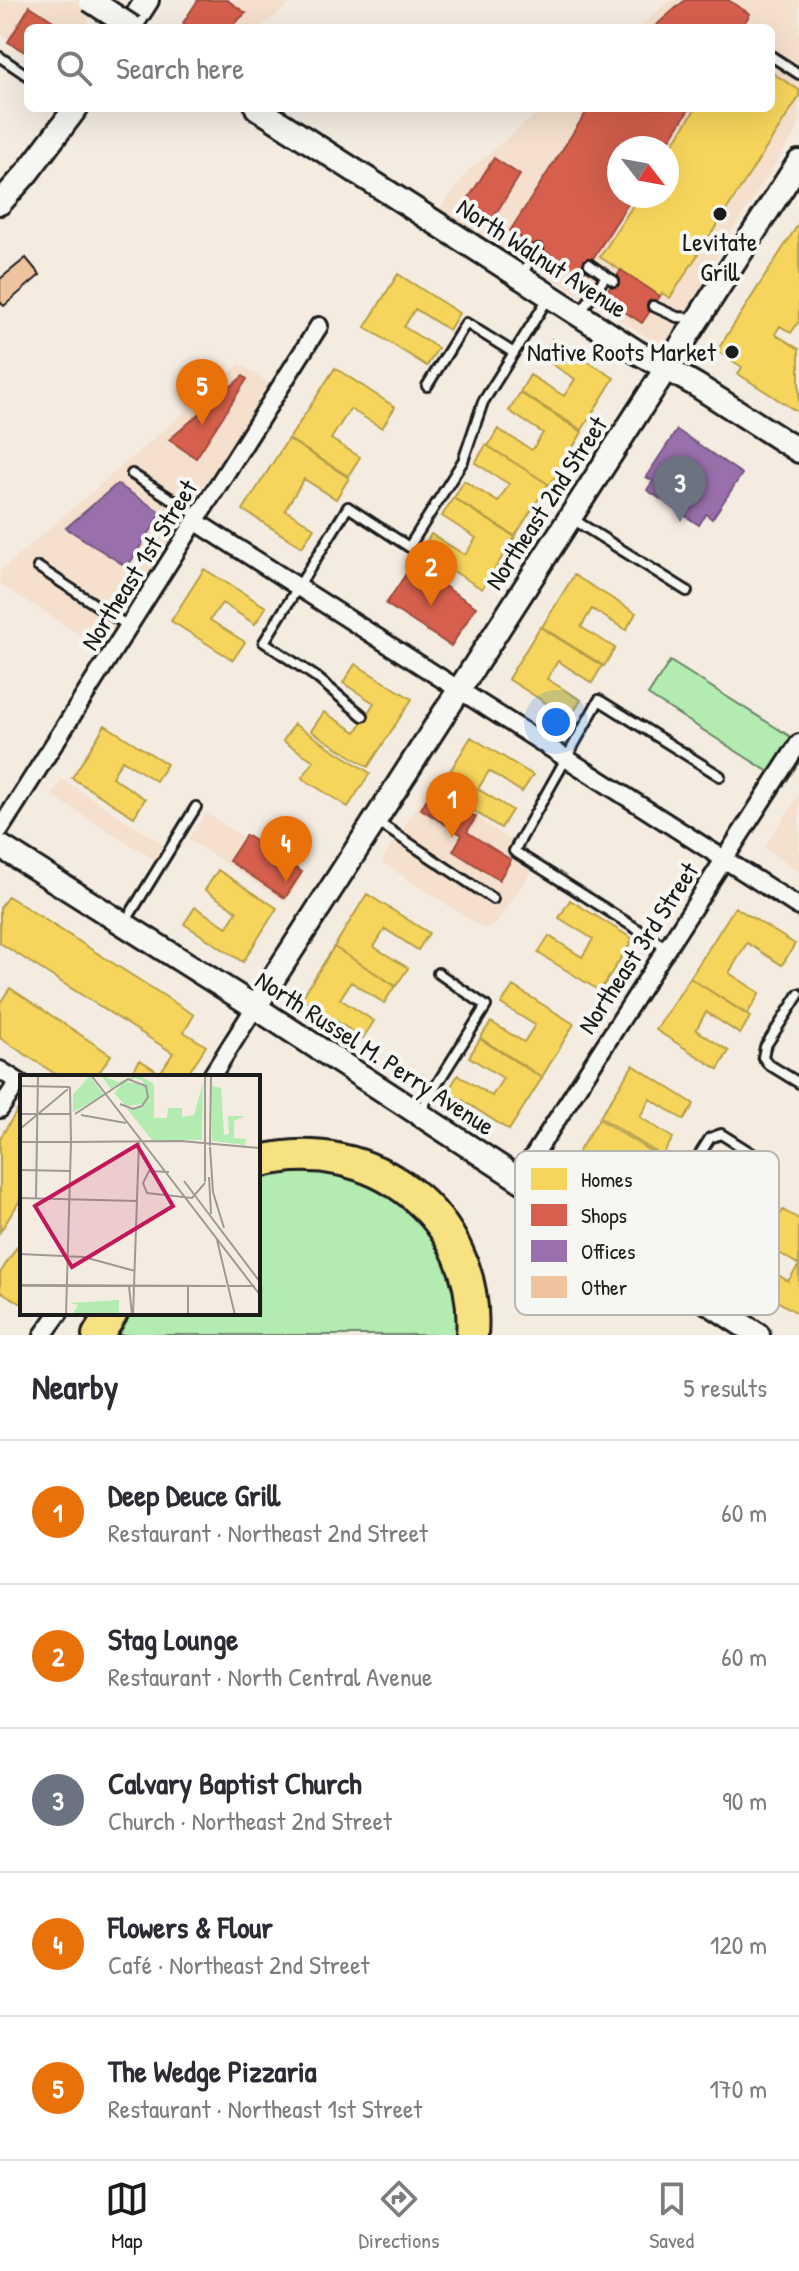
<!DOCTYPE html>
<html lang="en">
<head>
<meta charset="utf-8">
<style>
	:root { --surface:#fff; --page:#f2f2f3; --text:#2b2b33; --muted:#7c7c81; --line:#e1e1e2; --accent:#1c1c1c }
	body { margin:0; font-family:"Patrick Hand",sans-serif; background:var(--page); color:var(--text) }
	.compass { position:absolute; left:607px; top:136px; width:72px; height:72px; border-radius:50%; background:var(--surface); box-shadow:0 8px 32px #0002; rotate:121deg }
	.you { position:absolute; left:556px; top:722px; width:28px; height:28px; margin:-20px; border:6px solid #fff; border-radius:50%; background:#1a73e8; box-shadow:0 0 0 12px #1a73e833 }
	.badge { display:grid; place-items:center; width:52px; height:52px; border-radius:50%; background:var(--accent); color:#fff; font-size:26px; font-weight:700 }
	.pin { position:absolute; translate:-50% -66px; filter:drop-shadow(0 2px 4px #0008) }
	.pin::after { content:''; position:absolute; top:42px; width:28px; height:24px; background:inherit; clip-path:polygon(0 0,100% 0,50% 100%) }
	.list { margin:0; padding:0; list-style:none }
	h2 { display:flex; justify-content:space-between; align-items:center; height:104px; margin:0; padding:0 32px; font-size:34px }
	h2 small { font-size:26px; font-weight:400; color:var(--muted) }
	.list li { display:grid; grid-template-columns:52px 1fr auto; gap:24px; align-items:center; box-sizing:border-box; height:144px; padding:0 32px; border-top:2px solid var(--line) }
	.list b { display:block; font-size:30px; white-space:nowrap }
	.list p { margin:0; font-size:26px; white-space:nowrap; color:var(--muted) }
	.list em { font-size:26px; font-style:normal; color:var(--muted) }
	.icon { flex:none; width:44px; height:44px; fill:none; stroke:currentColor; stroke-width:2; stroke-linecap:round; stroke-linejoin:round }
	.map { position:relative; flex:none; width:799px; height:1335px; overflow:hidden }
	.search { position:absolute; background:var(--surface); box-shadow:0 8px 32px #0002; left:24px; right:24px; top:24px; height:88px; display:flex; align-items:center; gap:20px; box-sizing:border-box; padding:0 28px; border-radius:12px; color:var(--muted); font-size:30px }
	.sheet { height:824px; background:var(--surface) }
	nav { display:flex; justify-content:space-around; align-items:center; box-sizing:border-box; height:112px; border-top:2px solid var(--line); background:var(--surface); font-size:22px; color:var(--muted) }
	nav a { display:grid; justify-items:center; gap:4px }
	nav .on { color:var(--accent) }
	.map>svg:first-child { display:block }
	.built { fill:#f4e0cd; fill-rule:evenodd }
	.green { fill:#b3ecb0; stroke:#688466; stroke-width:2 }
	.homes { fill:#f6d55c; stroke:#b59e49; stroke-width:2 }
	.shops { fill:#d6604d; stroke:#9e4c3e; stroke-width:2 }
	.offices { fill:#9970ab; stroke:#745780; stroke-width:2 }
	.building { fill:#f0c39f; stroke:#1c1c1c; stroke-width:2 }
	.lines { fill:none; stroke-linecap:round; stroke-linejoin:round }
	.lane-casing { stroke:#1c1c1c; stroke-width:14 }
	.street-casing { stroke:#1c1c1c; stroke-width:22 }
	.secondary-casing { stroke:#1c1c1c; stroke-width:28 }
	.highway-casing { stroke:#1c1c1c; stroke-width:36 }
	.lane { stroke:#f6f6f2; stroke-width:8 }
	.street { stroke:#f6f6f2; stroke-width:16 }
	.secondary { stroke:#f6f6f2; stroke-width:22 }
	.highway { stroke:#f7e281; stroke-width:30 }
	.secondary-bridge-casing { stroke:#1c1c1c; stroke-width:28; stroke-linecap:butt }
	.secondary-bridge { stroke:#f6f6f2; stroke-width:22 }
	.poi-dot { fill:#1c1c1c; stroke:#f6f6f2; stroke-width:3 }
	.labels { text-anchor:middle; stroke-width:8; stroke-linejoin:round; paint-order:stroke }
	.poi-label { font-size:26px; fill:#1c1c1c; stroke:#f6f6f2 }
	.street-label { font-size:26px; fill:#1c1c1c; stroke:#f6f6f2 }
	.inset-road { fill:none; stroke:#9e9992; stroke-width:2 }
	.view { fill:#c2185b; fill-opacity:0.15; stroke:#c2185b; stroke-width:4 }
	.inset-edge { fill:none; stroke:#1c1c1c; stroke-width:4 }
	.key { fill:#f6f6f2; stroke:#b5b5b2; stroke-width:2 }
	.key-label { font-size:22px; fill:#1c1c1c }
</style>
</head>
<body>
<div class="map">
<svg width="799" height="1335" viewBox="0 0 799 1335">
	<rect width="100%" height="100%" fill="#f5ece1"/>
	<filter id="ink" filterUnits="userSpaceOnUse"><feTurbulence type="fractalNoise" baseFrequency=".0125" numOctaves="2"/><feDisplacementMap in="SourceGraphic" scale="16" xChannelSelector="R" yChannelSelector="G"/><feConvolveMatrix kernelMatrix="1 2 1 2 8 2 1 2 1" color-interpolation-filters="sRGB"/></filter>
	<g filter="url(#ink)">
		<path class="built" d="M0,0h101l-18,28h-55v23l-28,-18z
			M198,0h98l-36,28h-69l-8,-5z
			M671,0h128v127l-93,146 5,5 -37,57 -10,8h-7l-217,-134 28,-38 75,-63h228v-80h-133zM619,148h48v48h-48z
			M240,364l31,20 -169,265 -102,-65v-13z
			M62,779l104,67 -9,15 -105,-65z
			M429,787l111,72 -45,67 -11,3 -103,-67z
			M799,794v78l-35,-24z
			M206,813l97,63 -17,27 -98,-64z"/>
		<path class="green" d="M670,661l121,76 -22,35 -121,-77z
			M325,1165l79,33 48,66 9,71h-349l14,-22h132v-141z"/>
		<path class="homes" d="M771,72l28,18v7l-129,201 -8,-5 -2,3 -60,-39 39,-61h28v-43l29,-45h75z
			M799,223v98l-8,12 -11,-7 -5,8 24,15v64l-61,-39 4,-7 -25,-16z
			M398,274l61,39 -10,17 -34,-21 -11,18 34,21 -11,18 -62,-39z
			M552,339l62,39 -32,52 -62,-38 10,-17 34,21 11,-17 -34,-22z
			M335,368l60,39 -13,21 -32,-19 -19,30 29,18 -12,19 -59,-37z
			M520,393l62,39 -32,53 -62,-39 10,-17 34,21 11,-17 -34,-22z
			M288,439l61,39 -13,21 -32,-20 -19,31 29,18 -12,19 -59,-37z
			M486,445l62,39 -33,52 -61,-38 10,-17 34,21 11,-18 -34,-21z
			M453,498l62,39 -33,52 -61,-38 10,-17 34,21 11,-17 -34,-22z
			M204,569l62,38 -11,17 -33,-21 -12,17 35,22 -12,18 -62,-39z
			M574,575l62,38 -10,17 -34,-21 -11,18 34,21 -11,18 -62,-39z
			M540,627l62,39 -10,17 -34,-22 -11,18 34,21 -11,18 -62,-39z
			M355,664l57,35 -44,68 -57,-36 13,-19 32,20 18,-29 -31,-20z
			M294,724l76,49 -22,34 -46,-29 12,-17 -31,-20z
			M105,725l62,39 -11,17 -34,-21 -10,17 33,22 -11,18 -62,-39z
			M471,737l62,38 -11,17 -33,-21 -11,18 34,21 -11,18 -62,-39z
			M218,870l59,38 -34,54 -59,-38 11,-17 32,20 10,-16 -32,-21z
			M367,894l62,39 -11,17 -33,-21 -11,18 34,21 -12,18 -62,-39z
			M8,896l186,119 -10,17 22,14 -20,31h-57l11,-17 20,13 13,-20 -173,-110v-35z
			M570,900l63,39 -33,52 -62,-38 11,-17 33,21 11,-18 -34,-21z
			M735,907l60,37 -13,21 -35,-22 -18,30 31,20 -13,21 -57,-36z
			M334,947l61,39 -11,17 -33,-21 -11,17 34,22 -11,17 -62,-39z
			M690,978l60,39 -10,17 -34,-22 -10,18 33,21 -11,18 -62,-39z
			M513,986l61,38 -32,53 -62,-39 11,-16 33,20 11,-17 -34,-21z
			M10,988l101,67 -15,22h-36l-60,-39v-35z
			M480,1039l62,39 -33,52 -61,-39 10,-16 34,21 11,-18 -34,-21z
			M633,1065l61,39 -10,16 -34,-21 -10,18 33,21 -11,18 -62,-39z
			M19,1108l3,2v87l-22,35v-94z
			M599,1119l62,39 -11,16 -33,-21 -11,18 33,21 -11,18 -62,-39z
			M783,1210l16,9v95l-57,-34 12,-20 34,21 11,-16 -36,-22z
			M22,1239v65l-22,-13v-18z"/>
		<path class="shops" d="M198,0h29l19,13 -17,15h-38l-8,-5z
			M685,0h43l22,14 -9,14h-88z
			M30,6l34,22h-36v26l-20,-12z
			M589,108h101l-26,40h-45v48h14l-52,81 -71,-46z
			M494,158l26,17 -29,46 -26,-17z
			M621,270l39,26 -18,27 -39,-25z
			M243,376l4,3 -51,79 -27,-18z
			M412,565l64,42 -25,39 -65,-42z
			M432,790l44,27 -9,15 44,28 -12,20 -46,-29 9,-16 -41,-26z
			M246,835l56,37 -17,26 -56,-37z"/>
		<path class="offices" d="M677,430l65,44 -30,45 -6,-5 -7,11 -52,-35 6,-9 -7,-4z
			M117,484l45,29 -35,54 -61,-39z"/>
		<path class="building" d="M26,258l14,17 -36,31 -4,-4v-23z"/>
		<g class="lines">
			<defs>
				<path id="lane" d="M771,56l28,18
					M0,57l28,19
					M589,264l17,12
					M521,275l17,-26
					M653,306l24,11 16,1
					M580,313l26,-37 8,5
					M427,386l39,-63 48,30
					M132,474l66,42
					M571,518l116,73
					M38,567l90,59
					M363,716l-47,-39 -52,-35 84,-135 61,40 54,-86 20,-59 66,-105
					M376,821l117,78
					M124,924l72,-117
					M667,948l-153,-97 85,-151 121,76
					M799,994l-34,53 -2,10 5,7 31,19
					M420,1111l66,-105 -48,-33
					M637,1253l73,-115 11,-4 46,29 -2,12 -34,60"/>
				<path id="street" d="M195,521l604,386
					M0,829l319,-503
					M0,1070l22,14
					M211,1077l44,-70
					M0,1109l18,-27
					M518,1180l281,-437
					M43,1335l16,-22"/>
				<path id="secondary" d="M129,28l18,-28
					M257,108l380,244 59,33 103,66
					M0,203l26,-29 50,-66
					M0,846l255,161 503,328
					M255,1007l544,-845"/>
				<path id="highway" d="M258,1162c112,-30 223,54 214,173
					M98,1335l14,-22"/>
			</defs>
			<use href="#lane" class="lane-casing"/>
			<use href="#street" class="street-casing"/>
			<use href="#secondary" class="secondary-casing"/>
			<use href="#highway" class="highway-casing"/>
			<use href="#lane" class="lane"/>
			<use href="#street" class="street"/>
			<use href="#secondary" class="secondary"/>
			<use href="#highway" class="highway"/>
			<defs>
				<path id="secondary-bridge" d="M90,0l43,28"/>
			</defs>
			<use href="#secondary-bridge" class="secondary-bridge-casing"/>
			<use href="#secondary-bridge" class="secondary-bridge"/>
		</g>
	</g>
	<g class="poi-dot">
		<circle cx="720" cy="214" r="8"/>
		<circle cx="732" cy="352" r="8"/>
	</g>
	<g class="labels">
		<g class="poi-label">
			<text x="720" y="251">Levitate<tspan x="720" dy="30">Grill</tspan></text>
			<text x="716" y="361" text-anchor="end">Native Roots Market</text>
		</g>
		<g class="street-label">
			<text transform="translate(542 258) rotate(33)" y="9">North Walnut Avenue</text>
			<text transform="translate(546 503) rotate(-57)" y="9">Northeast 2nd Street</text>
			<text transform="translate(139 565) rotate(-58)" y="9">Northeast 1st Street</text>
			<text transform="translate(638 948) rotate(-57)" y="9">Northeast 3rd Street</text>
			<text transform="translate(375 1053) rotate(33)" y="9">North Russel M. Perry Avenue</text>
		</g>
	</g>
	<g transform="translate(20 1075)">
		<rect width="240" height="240" fill="#f5ece1"/>
		<path d="M81,0l17,7 21,-7 15,9v34h13l1,-10h14v9l12,-2 9,-32 -1,57 -49,1 -26,-32 17,-4 -1,-24 -8,-3 -24,11zM70,1l14,19 -31,17v-18zM104,7l20,2v20l-18,2 -12,-13zM192,11l9,2 3,47 5,-1 -1,-18h17l-11,5v17l12,1 -1,6 -33,-4zM99,225v15h-47l6,-10 -8,-2z" fill="#b3ecb0"/>
		<path class="inset-road" d="M71,0l169,220M0,11l50,1M50,12l1,55 110,-1 79,7M0,39h51M55,39l53,-35 18,7 2,11 -6,9 -9,3 -13,-5M61,40l45,8M0,54l48,-40M0,67h51l-5,173M190,71l1,-71M190,72l3,45 11,36M0,95l50,1M149,97l-20,-1 -6,12 4,10 45,5 13,-15M189,102l2,37M164,106l76,101M185,107v-107M0,123l117,3M16,123l2,-123M197,165l18,75M0,179l64,3 51,14M0,210l206,1M168,210v30M0,211h109l3,29M208,211h27M113,240l6,-173"/>
		<path class="view" d="M117,70l36,61 -101,61 -37,-61z"/>
		<rect width="240" height="240" class="inset-edge"/>
	</g>
	<rect x="515" y="1151" width="264" height="164" rx="12" class="key"/>
	<rect x="531" y="1168" width="36" height="22" fill="#f6d55c"/>
	<rect x="531" y="1204" width="36" height="22" fill="#d6604d"/>
	<rect x="531" y="1240" width="36" height="22" fill="#9970ab"/>
	<rect x="531" y="1276" width="36" height="22" fill="#f0c39f"/>
	<g class="key-label">
		<text x="581" y="1187">Homes</text>
		<text x="581" y="1223">Shops</text>
		<text x="581" y="1259">Offices</text>
		<text x="581" y="1295">Other</text>
	</g>
</svg>
<svg class="compass" viewBox="-18 -18 36 36"><path d="M0-13l5 13h-10z" fill="#e53935"/><path d="M0 13l5-13h-10z" fill="#7c7c81"/></svg>
<div class="you"></div>
<div class="pin badge" style="left:452px;top:838px;background:#e8710a">1</div>
<div class="pin badge" style="left:431px;top:606px;background:#e8710a">2</div>
<div class="pin badge" style="left:680px;top:522px;background:#6b7280">3</div>
<div class="pin badge" style="left:286px;top:882px;background:#e8710a">4</div>
<div class="pin badge" style="left:202px;top:425px;background:#e8710a">5</div>
<div class="search"><svg class="icon" aria-label="search" viewBox="0 0 24 24"><circle cx="10" cy="10" r="6"/><path d="M15 15l6 6"/></svg>Search here</div>
</div>
<section class="sheet">
<h2>Nearby<small>5 results</small></h2>
<ul class="list">
<li><span class="badge" style="background:#e8710a">1</span><div><b>Deep Deuce Grill</b><p>Restaurant · Northeast 2nd Street</p></div><em>60 m</em></li>
<li><span class="badge" style="background:#e8710a">2</span><div><b>Stag Lounge</b><p>Restaurant · North Central Avenue</p></div><em>60 m</em></li>
<li><span class="badge" style="background:#6b7280">3</span><div><b>Calvary Baptist Church</b><p>Church · Northeast 2nd Street</p></div><em>90 m</em></li>
<li><span class="badge" style="background:#e8710a">4</span><div><b>Flowers &amp; Flour</b><p>Café · Northeast 2nd Street</p></div><em>120 m</em></li>
<li><span class="badge" style="background:#e8710a">5</span><div><b>The Wedge Pizzaria</b><p>Restaurant · Northeast 1st Street</p></div><em>170 m</em></li>
</ul>
</section>
<nav>
<a class="on"><svg class="icon" aria-label="map" viewBox="0 0 24 24"><path d="M3 6l6-2 6 2 6-2v14l-6 2-6-2-6 2zM9 4v14M15 6v14"/></svg>Map</a>
<a><svg class="icon" aria-label="directions" viewBox="0 0 24 24"><path d="M12 3l9 9-9 9-9-9zM9 14v-3h6M13 9l2 2-2 2"/></svg>Directions</a>
<a><svg class="icon" aria-label="saved" viewBox="0 0 24 24"><path d="M7 4h10v16l-5-4-5 4z"/></svg>Saved</a>
</nav>
</body>
</html>
